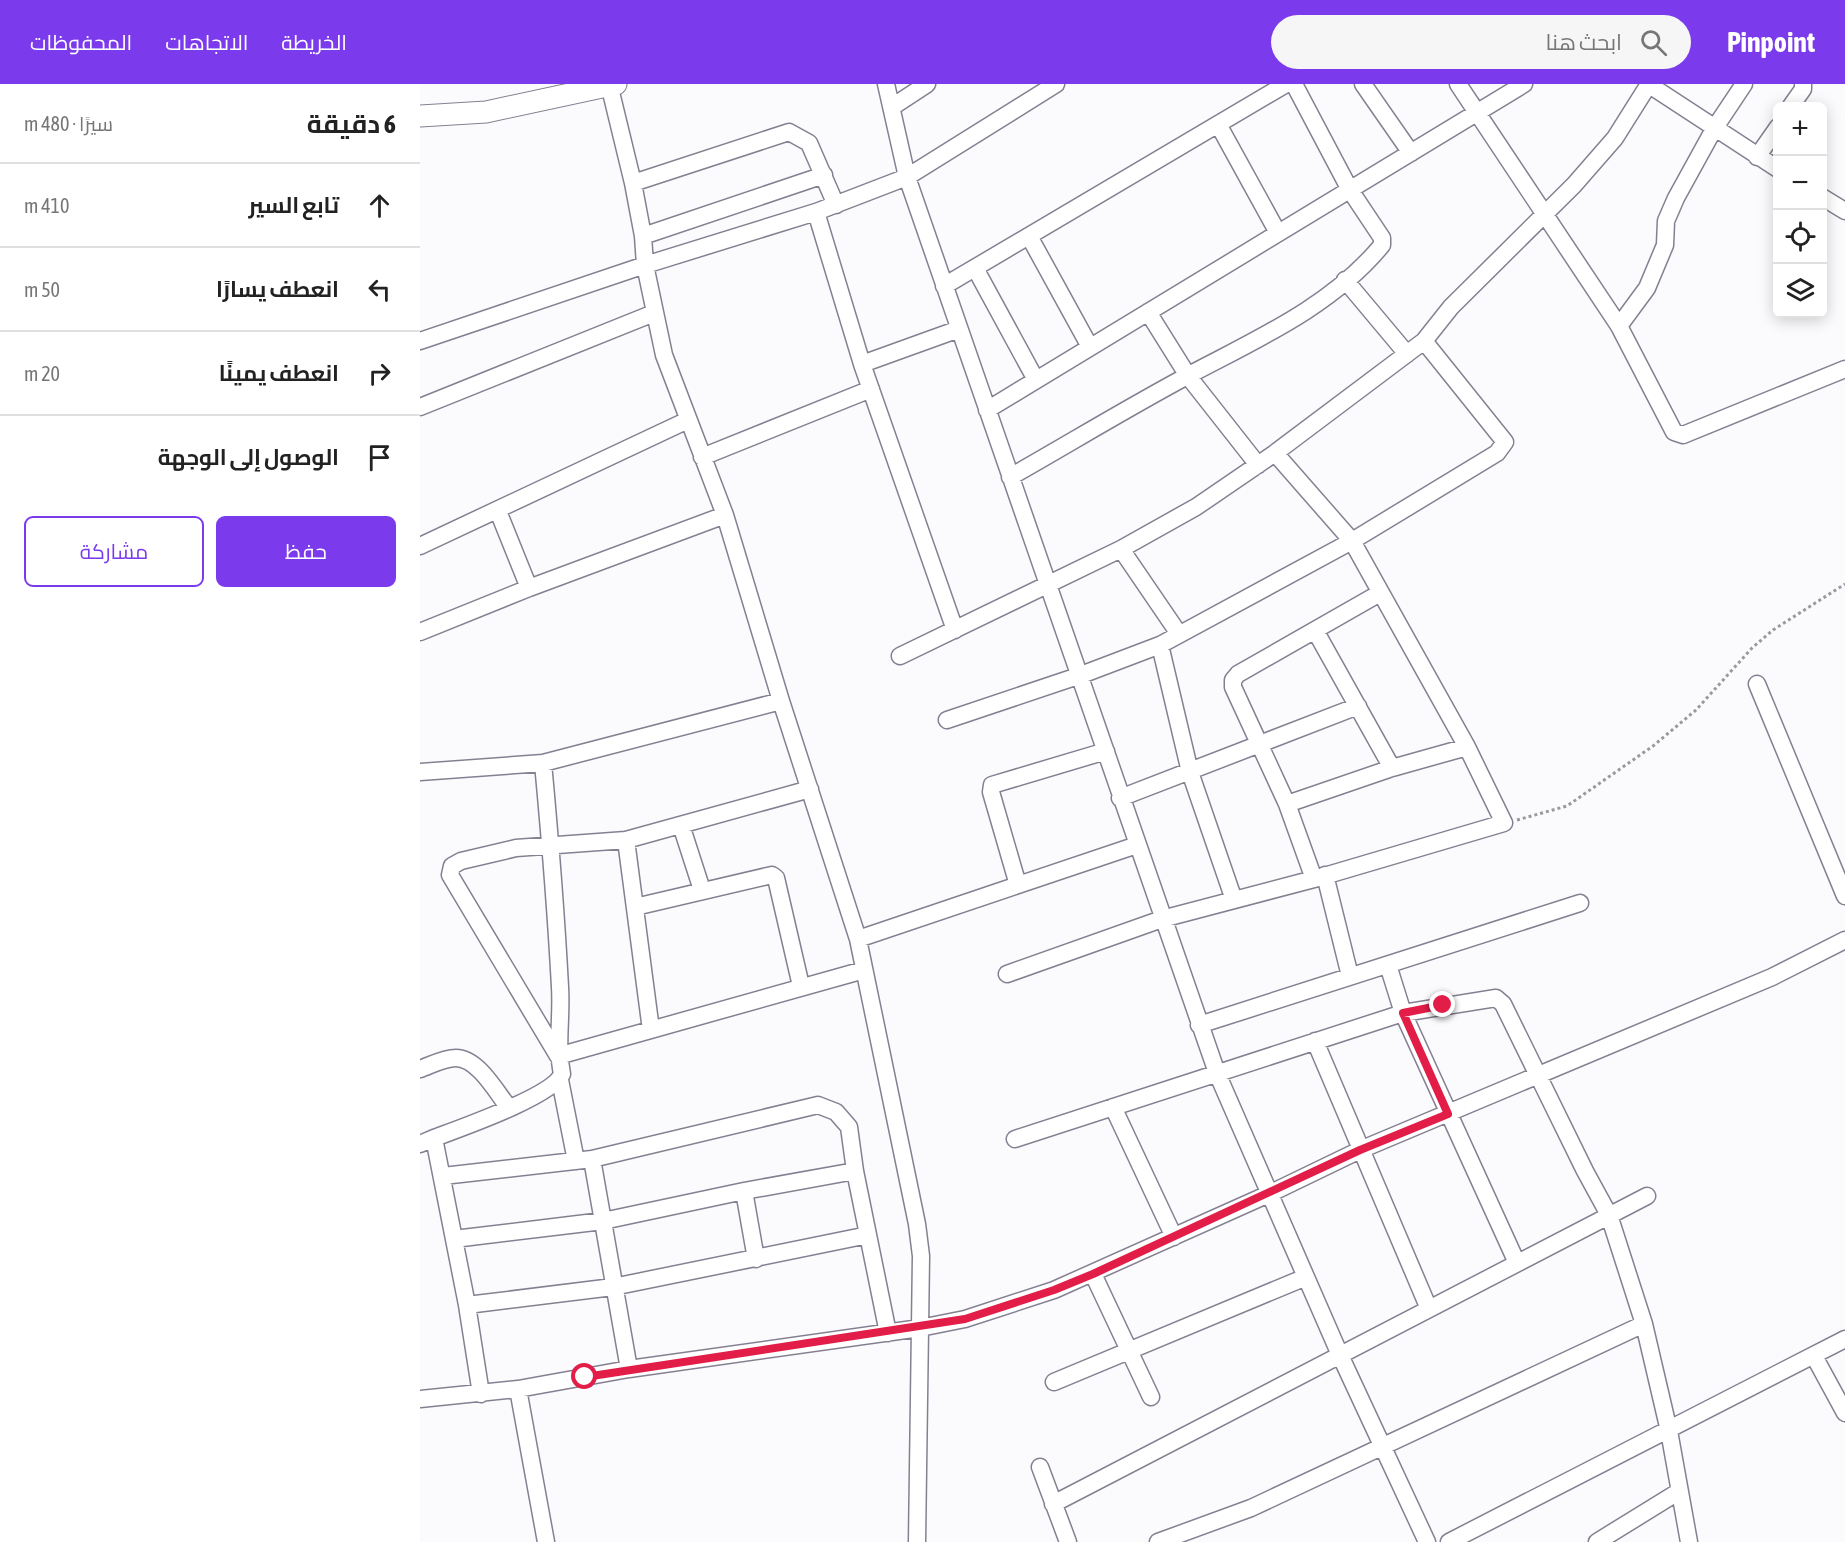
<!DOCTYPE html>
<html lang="ar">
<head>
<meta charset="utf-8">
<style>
	:root { --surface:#fff; --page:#f6f6f6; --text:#222; --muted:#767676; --line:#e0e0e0; --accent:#7c3aed }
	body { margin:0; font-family:"Asap Condensed",Cairo,sans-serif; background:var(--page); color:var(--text); direction:rtl }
	.controls { position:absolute; right:18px; top:18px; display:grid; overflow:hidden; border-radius:9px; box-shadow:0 3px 15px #0003 }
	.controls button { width:54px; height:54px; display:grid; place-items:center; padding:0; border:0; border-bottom:2px solid var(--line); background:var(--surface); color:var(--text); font:30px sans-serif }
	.stop { position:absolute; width:18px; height:18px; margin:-14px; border:4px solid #e11d48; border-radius:50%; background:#fff }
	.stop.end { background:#e11d48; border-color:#fff; box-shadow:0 2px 6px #0008 }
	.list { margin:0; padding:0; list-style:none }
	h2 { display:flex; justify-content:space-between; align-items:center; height:78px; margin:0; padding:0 24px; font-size:26px }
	h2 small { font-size:20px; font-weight:400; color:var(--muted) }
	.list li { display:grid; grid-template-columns:39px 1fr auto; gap:18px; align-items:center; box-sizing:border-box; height:84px; padding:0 24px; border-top:2px solid var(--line) }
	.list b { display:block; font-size:22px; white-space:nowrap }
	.list em { font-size:20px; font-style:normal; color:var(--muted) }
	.actions { display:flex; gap:12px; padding:18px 24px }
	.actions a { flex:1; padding:14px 0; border:2px solid var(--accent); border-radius:9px; text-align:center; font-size:21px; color:var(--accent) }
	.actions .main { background:var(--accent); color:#fff }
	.icon { flex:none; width:33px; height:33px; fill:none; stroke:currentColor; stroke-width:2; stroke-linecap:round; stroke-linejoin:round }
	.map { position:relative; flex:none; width:1425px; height:1458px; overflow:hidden; direction:ltr }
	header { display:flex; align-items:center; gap:36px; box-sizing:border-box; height:84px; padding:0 30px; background:var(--accent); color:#fff }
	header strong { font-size:28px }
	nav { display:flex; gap:33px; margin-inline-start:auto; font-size:21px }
	.search { width:420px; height:54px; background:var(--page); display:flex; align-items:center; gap:15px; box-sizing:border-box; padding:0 21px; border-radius:33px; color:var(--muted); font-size:22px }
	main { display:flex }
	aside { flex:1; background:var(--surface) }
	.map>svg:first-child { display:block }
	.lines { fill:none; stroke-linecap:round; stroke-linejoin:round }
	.minor-casing { stroke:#858091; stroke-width:19 }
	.tertiary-casing { stroke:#858091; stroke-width:23 }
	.path { stroke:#9a999e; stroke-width:3; stroke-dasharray:3 3; stroke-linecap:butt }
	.minor { stroke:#fff; stroke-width:16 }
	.tertiary { stroke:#fff; stroke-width:21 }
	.route { stroke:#e11d48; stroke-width:8 }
</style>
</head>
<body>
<header>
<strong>Pinpoint</strong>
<div class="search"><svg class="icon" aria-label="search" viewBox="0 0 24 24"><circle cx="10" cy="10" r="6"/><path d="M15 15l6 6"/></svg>ابحث هنا</div>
<nav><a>الخريطة</a><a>الاتجاهات</a><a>المحفوظات</a></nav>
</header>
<main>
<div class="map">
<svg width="1425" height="1458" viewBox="0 0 1425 1458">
	<rect width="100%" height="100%" fill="#fbfafd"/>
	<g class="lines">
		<defs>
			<path id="minor" d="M189,0l24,99 10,53 2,29 19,90 61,160 56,186 77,238 59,285 4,32 -4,286
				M466,0l21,93 310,896 123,282 87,187
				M943,0l48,69
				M1038,0l161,242 55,106 9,3 162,-66
				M1228,0l130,85
				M1371,22l12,-17v-5
				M472,23l35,-23
				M798,40l60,109
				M1337,73l21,-30
				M213,99l156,-51 20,11 27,62
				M1402,113l23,14
				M396,128l46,152 93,266
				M223,152l181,-61
				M609,152l61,111
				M555,184l61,112
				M925,196l62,74
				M524,202l342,-202
				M728,228l40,64 70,89
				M1199,242l28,-38 18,-43 1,-24 10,-23 38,-69 30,-45
				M0,257l225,-76 171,-53 91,-35 149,-93
				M442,280l97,-35
				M0,323l234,-94
				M567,326l537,-326
				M282,373l169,-68
				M590,393c60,-34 119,-70 179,-102 68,-36 143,-69 193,-130v-7l-32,-48 -56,-106
				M78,427l31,77
				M0,462l268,-126
				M701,465l58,85
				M960,509l-142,81 -5,6v7l54,117 105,-36 75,-21
				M0,548l109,-44 196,-73
				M896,548l76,136
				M740,561l30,127 44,128
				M480,572l221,-107 75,-42 79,-54 149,-112 27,-34 123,-122 41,-47 34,-54
				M1337,600l88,212
				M527,636l134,-45 79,-30 192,-104 145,-88 8,-11 -81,-101
				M0,688l123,-9 238,-62
				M700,714l238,-92
				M867,720l27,75
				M261,741l21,65
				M206,756l25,190
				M905,791l25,101
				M598,801l119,-40
				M215,823l137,-32 4,3 25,108
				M438,855l160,-54 -27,-93 1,-7 114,-34
				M968,881l15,48 114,250
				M587,890l155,-55 152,-40 190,-56 -37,-76 -115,-206 -77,-88
				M779,941l381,-122
				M895,957l114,268
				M138,972l-108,-181 2,-9 9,-5 55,-13 110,-8 184,-51
				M138,972l306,-86
				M0,985c11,-4 24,-11 36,-11 22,0 41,35 53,50
				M140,996l16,81
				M693,1023l61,130
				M14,1054c24,-9 119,-42 128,-64 -6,-29 0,-57 -2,-87 -4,-75 -10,-149 -17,-224
				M595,1055l388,-126 93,-15 7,6 82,167 24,44 35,109
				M0,1060l14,-6 33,167 14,89
				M172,1075l37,210
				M23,1092l149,-17 226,-54 18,7 13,15 6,44 33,162
				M324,1107l111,-20
				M34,1155l149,-18 141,-30 12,68
				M673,1190l58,123
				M47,1221l146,-18 255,-52
				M1394,1272l31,57
				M634,1298l252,-105
				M98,1305l28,153
				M0,1315l98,-10 111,-20 291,-41 45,-9 89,-29 217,-97 89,-43 412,-173 73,-37
				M620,1383l28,75
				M633,1420l594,-308
				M738,1458l93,-34 393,-184 25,107 20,111
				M1029,1458l396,-203
				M1177,1458l81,-50"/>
			<path id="tertiary" d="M0,32l66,-4 130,-28"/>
		</defs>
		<use href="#minor" class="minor-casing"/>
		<use href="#tertiary" class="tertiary-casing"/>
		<path class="path" d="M1097,736l50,-14 86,-60 43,-36 56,-62 21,-18 72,-46"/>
		<use href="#minor" class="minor"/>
		<use href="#tertiary" class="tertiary"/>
	</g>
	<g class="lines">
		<path class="route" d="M165,1293l380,-58 89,-29 39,-16 267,-124 88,-36 -45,-101 40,-8"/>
	</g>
</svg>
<div class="controls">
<button>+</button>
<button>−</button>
<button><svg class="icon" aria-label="locate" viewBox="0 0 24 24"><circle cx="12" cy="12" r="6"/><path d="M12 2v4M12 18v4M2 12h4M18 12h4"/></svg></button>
<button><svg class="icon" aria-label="layers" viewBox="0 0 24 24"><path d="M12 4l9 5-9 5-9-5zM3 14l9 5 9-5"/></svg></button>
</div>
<div class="stop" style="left:165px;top:1293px"></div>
<div class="stop end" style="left:1023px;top:921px"></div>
</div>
<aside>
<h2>6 دقيقة<small>سيرًا · 480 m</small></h2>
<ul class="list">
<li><svg class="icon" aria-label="ahead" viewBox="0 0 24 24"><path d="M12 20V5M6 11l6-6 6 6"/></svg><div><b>تابع السير</b></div><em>410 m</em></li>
<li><svg class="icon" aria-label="left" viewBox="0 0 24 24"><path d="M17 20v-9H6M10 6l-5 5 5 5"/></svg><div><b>انعطف يسارًا</b></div><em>50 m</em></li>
<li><svg class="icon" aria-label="right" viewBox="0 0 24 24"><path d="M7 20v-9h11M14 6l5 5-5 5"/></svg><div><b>انعطف يمينًا</b></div><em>20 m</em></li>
<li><svg class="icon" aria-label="arrive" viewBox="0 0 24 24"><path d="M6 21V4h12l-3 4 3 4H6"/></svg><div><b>الوصول إلى الوجهة</b></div></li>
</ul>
<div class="actions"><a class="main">حفظ</a><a>مشاركة</a></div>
</aside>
</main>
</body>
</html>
